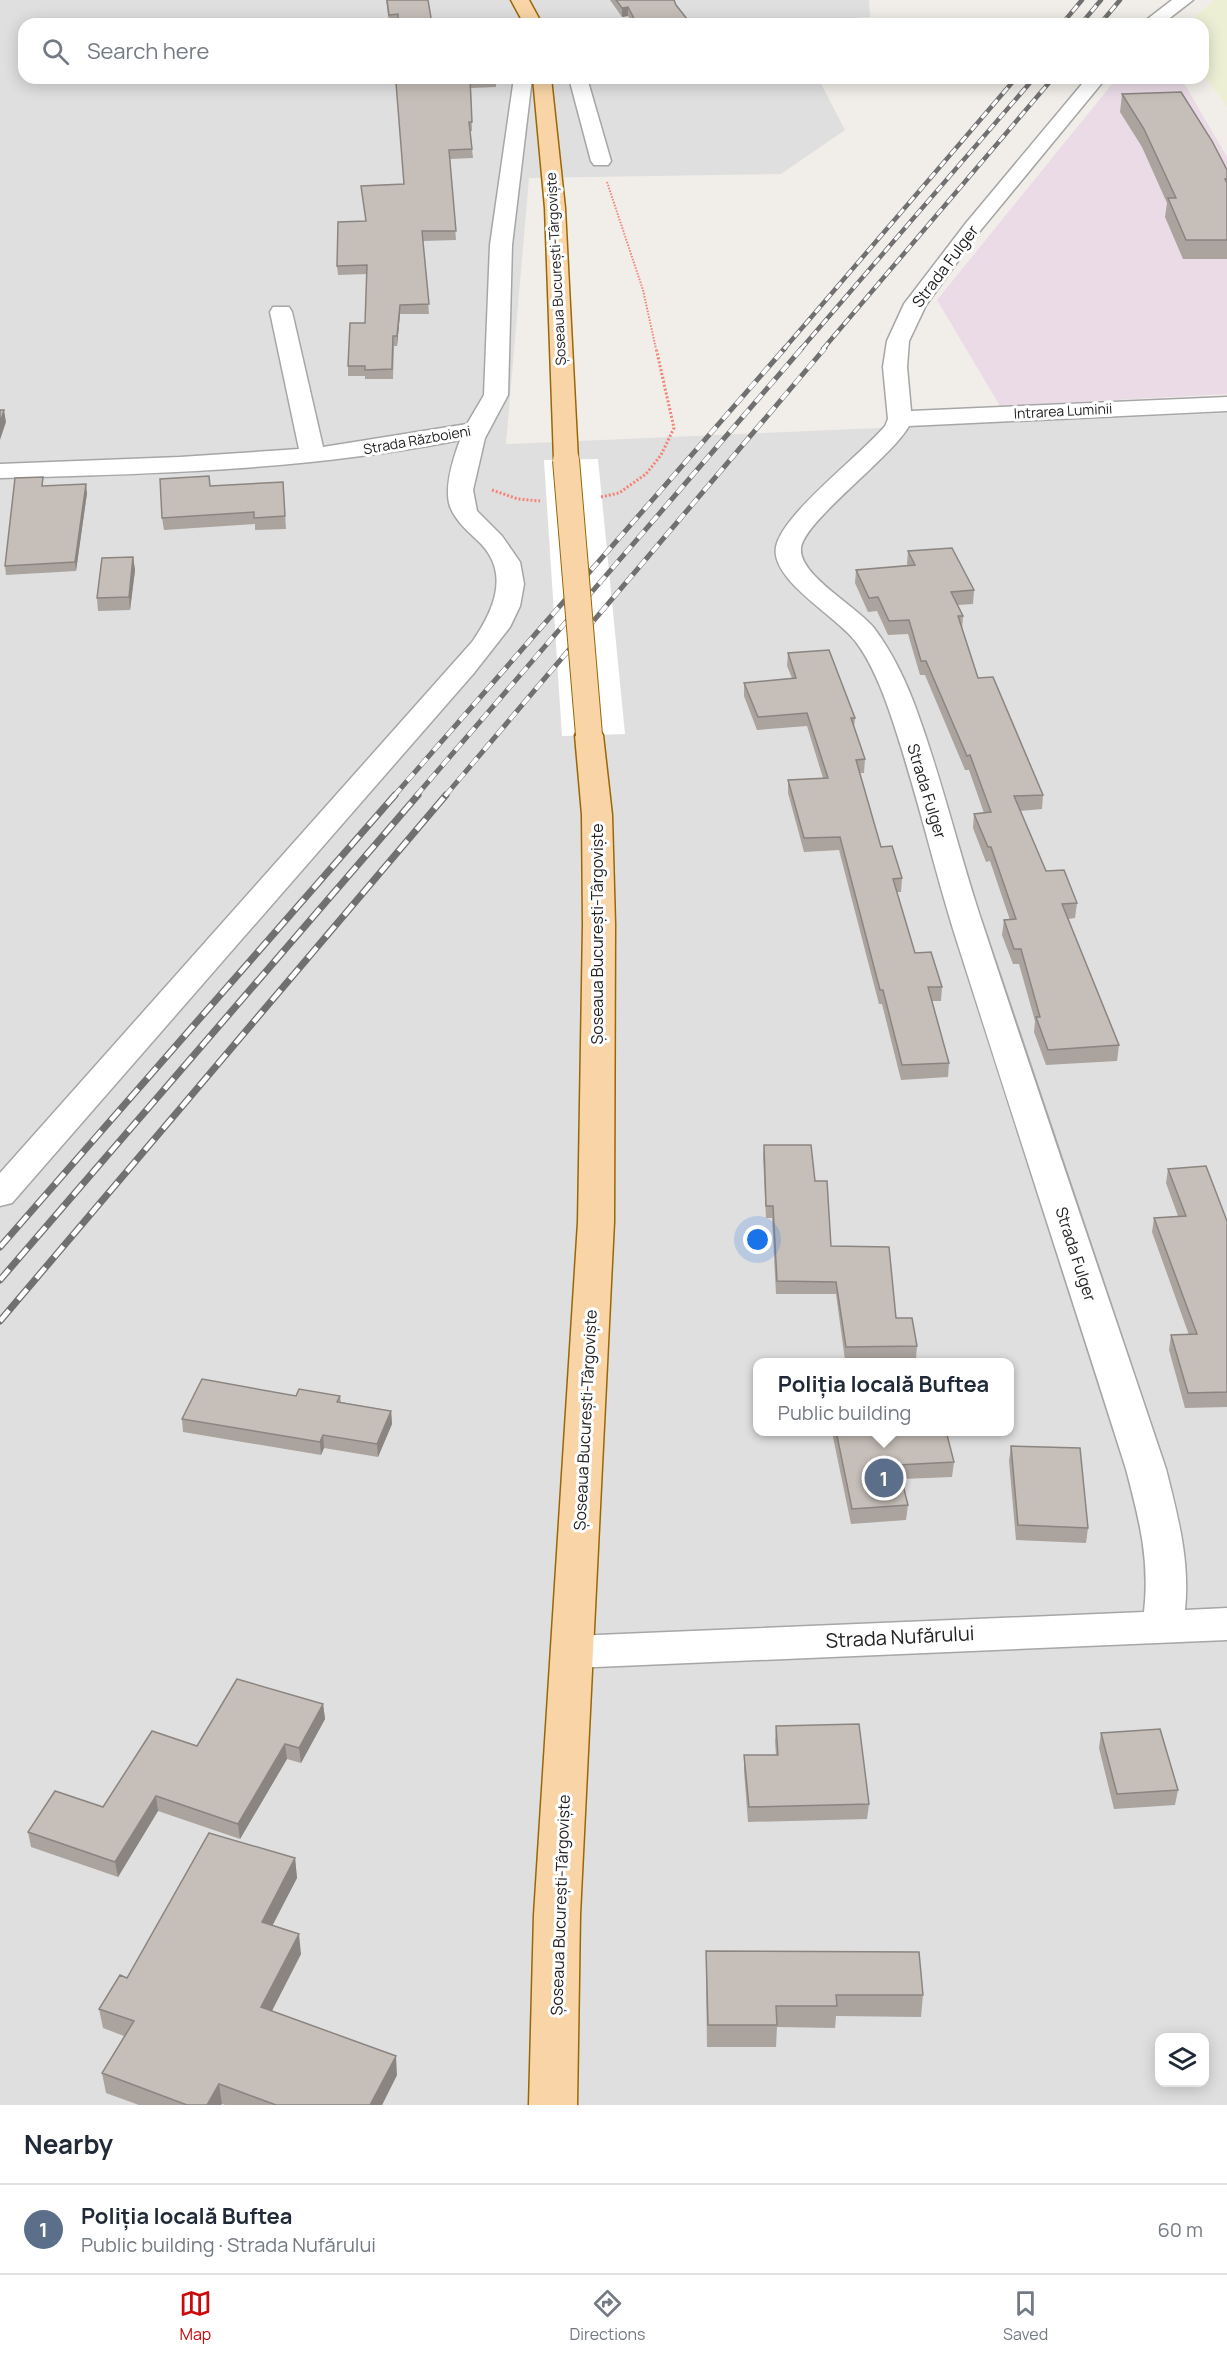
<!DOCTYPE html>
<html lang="en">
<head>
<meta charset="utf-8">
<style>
	:root { --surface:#fff; --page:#f6f6f7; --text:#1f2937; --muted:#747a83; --line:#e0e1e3; --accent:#cb080a }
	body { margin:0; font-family:Manrope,sans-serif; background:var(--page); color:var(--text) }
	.controls { position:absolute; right:18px; bottom:18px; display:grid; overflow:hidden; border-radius:12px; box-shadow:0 3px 15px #0003 }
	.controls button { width:54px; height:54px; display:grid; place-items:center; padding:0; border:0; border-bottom:2px solid var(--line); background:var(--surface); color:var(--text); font:30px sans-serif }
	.you { position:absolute; left:758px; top:1240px; width:21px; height:21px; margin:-15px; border:4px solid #fff; border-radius:50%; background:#1a73e8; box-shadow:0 0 0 9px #1a73e833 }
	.badge { display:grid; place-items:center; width:39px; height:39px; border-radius:50%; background:var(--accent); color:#fff; font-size:20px; font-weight:700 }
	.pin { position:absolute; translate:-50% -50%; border:3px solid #fff; box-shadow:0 2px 6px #0006 }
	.popup { position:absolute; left:753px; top:1358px; width:261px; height:78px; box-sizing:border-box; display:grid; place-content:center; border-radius:12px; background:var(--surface); filter:drop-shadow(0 2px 4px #0005); font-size:20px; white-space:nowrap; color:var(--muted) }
	.popup b { font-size:22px; color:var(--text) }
	.popup::after { content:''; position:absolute; left:50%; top:100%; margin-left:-12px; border:12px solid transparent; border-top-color:var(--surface) }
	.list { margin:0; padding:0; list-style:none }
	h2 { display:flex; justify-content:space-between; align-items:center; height:78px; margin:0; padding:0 24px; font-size:26px }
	h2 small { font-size:20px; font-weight:400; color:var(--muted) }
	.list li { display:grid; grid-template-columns:39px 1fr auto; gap:18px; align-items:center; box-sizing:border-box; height:90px; padding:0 24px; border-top:2px solid var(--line) }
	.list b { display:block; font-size:22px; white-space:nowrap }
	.list p { margin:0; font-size:20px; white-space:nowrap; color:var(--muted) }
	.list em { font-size:20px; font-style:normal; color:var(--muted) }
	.icon { flex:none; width:33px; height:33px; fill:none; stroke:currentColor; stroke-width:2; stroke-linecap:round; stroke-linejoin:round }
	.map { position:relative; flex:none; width:1227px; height:2105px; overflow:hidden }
	.search { position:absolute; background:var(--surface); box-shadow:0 3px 15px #0003; left:18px; right:18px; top:18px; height:66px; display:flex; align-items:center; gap:15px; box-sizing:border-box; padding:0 21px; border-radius:18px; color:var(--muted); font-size:22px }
	.sheet { height:168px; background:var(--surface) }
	nav { display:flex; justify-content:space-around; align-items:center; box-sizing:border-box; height:84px; border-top:2px solid var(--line); background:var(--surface); font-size:16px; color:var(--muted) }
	nav a { display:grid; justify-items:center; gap:3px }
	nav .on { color:var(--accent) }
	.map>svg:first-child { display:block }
	.residential { fill:#e0dfdf; fill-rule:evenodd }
	.industrial { fill:#eadbe7 }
	.farmland { fill:#edefd5 }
	.pier { fill:#fff }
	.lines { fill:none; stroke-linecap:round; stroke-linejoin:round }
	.minor-casing { stroke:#a6a6a6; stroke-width:3 }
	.major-casing { stroke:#996706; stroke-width:3 }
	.path-far1 { stroke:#f58276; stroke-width:2; stroke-dasharray:1.5 1.5; stroke-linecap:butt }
	.path { stroke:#f58276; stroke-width:3; stroke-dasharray:2 2; stroke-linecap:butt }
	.minor { fill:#fff; fill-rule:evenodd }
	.major { fill:#f9d4a7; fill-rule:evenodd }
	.rail-far2-casing { stroke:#707070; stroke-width:4.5 }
	.rail-far1-casing { stroke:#707070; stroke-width:5 }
	.rail-casing { stroke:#707070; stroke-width:7 }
	.rail-far2 { stroke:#fff; stroke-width:3; stroke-dasharray:8; stroke-linecap:butt }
	.rail-far1 { stroke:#fff; stroke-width:4; stroke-dasharray:10; stroke-linecap:butt }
	.rail { stroke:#fff; stroke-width:4.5; stroke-dasharray:14; stroke-linecap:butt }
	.major-bridge-casing { stroke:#996706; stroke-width:28; stroke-linecap:butt }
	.major-bridge { stroke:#f9d4a7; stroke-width:26 }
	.wall { fill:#aaa39e }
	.shaded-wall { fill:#8b8581 }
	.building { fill:#c6beb8; stroke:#8b8581; stroke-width:1.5 }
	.labels { text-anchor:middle; stroke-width:6; stroke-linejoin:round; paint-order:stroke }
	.far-street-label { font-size:14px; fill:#222; stroke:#fff }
	.street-label { font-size:16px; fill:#222; stroke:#fff }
	.near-street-label { font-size:20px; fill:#222; stroke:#fff }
</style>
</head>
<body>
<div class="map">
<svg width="1227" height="2105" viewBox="0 0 1227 2105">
	<rect width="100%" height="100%" fill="#f1eee9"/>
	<path class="residential" d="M0,0h869l1,17 -81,5 1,2h-766v54h794l27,52 -64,44 -252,4 -23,266 721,-31v1692h-1227zM758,1362h252v70h-252zM1160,2038h44v44h-44z"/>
	<path class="industrial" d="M1117,78h64l46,79v237l-227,12 -63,-106z"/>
	<path class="farmland" d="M1214,0h13v107l-24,-33v-50h-16z"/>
	<path class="pier" d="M598,459l27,275 -63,2 -18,-276z"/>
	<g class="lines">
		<defs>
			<path id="minor" d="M1172,0h21l-31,24h-21z
				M514,78h18l-20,167 -4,150 -23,43 -12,52 4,21 25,25 18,26 4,22 -4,22 -10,21 -36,46 -462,530 -12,3v-33l472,-531c23,-33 39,-71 5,-102 -11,-10 -24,-22 -28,-37 -4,-19 4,-44 11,-63 -152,30 -306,34 -460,38v-14l180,-7 119,-8 -29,-137 3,-5h16l3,5 31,135 144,-23 17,-29 6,-150z
				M569,78h18l24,83 -3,4h-14l-3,-4z
				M1087,78h19l-126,153 -54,74 -17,36 -2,26 4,44 316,-14v14l-318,15c-18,32 -105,95 -108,122 -3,27 57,59 73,80 20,27 34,57 45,89 23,64 39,131 60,196 61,186 125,371 187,556 12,48 24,91 19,141l42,-2v32l-654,28 -15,-5 -6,-11 6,-11 15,-5 571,-24c6,-53 -5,-93 -18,-143 -57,-180 -116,-360 -173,-540 -22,-72 -39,-147 -64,-219 -8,-23 -18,-48 -33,-68 -18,-25 -86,-62 -80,-95 6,-33 85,-92 109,-121l3,-7 -5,-52 4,-26 17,-37 62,-81z"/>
			<path id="major" d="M511,0h18l13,24h-18z
				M533,78h18l14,130 13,252 -3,5 -9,2 -9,-2 -3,-5 -9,-252z
				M589,726l10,3 4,6 9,80 3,109 -1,298 -34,693 -3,190h-48l5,-190 44,-693 5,-298 -1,-109 -7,-80 4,-6z"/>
		</defs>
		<use href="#minor" class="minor-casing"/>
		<use href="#major" class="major-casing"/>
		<path class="path-far1" d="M607,182l36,108 13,59"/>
		<path class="path" d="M492,490l26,9 22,2
			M601,497l18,-4 27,-19 15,-19 13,-27 -18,-80"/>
		<use href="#minor" class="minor"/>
		<use href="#major" class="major"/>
		<defs>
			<path id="rail-far2" d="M1062,24l20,-24
				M1081,24l20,-24
				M1100,24l20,-24
				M784,349l232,-271
				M801,349l233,-271
				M823,349l230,-271"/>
			<path id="rail-far1" d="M394,796l391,-448
				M416,796l386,-448
				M445,796l380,-448"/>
			<path id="rail" d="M0,1247l395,-452
				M0,1280l418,-485
				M0,1321l446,-526"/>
		</defs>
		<use href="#rail-far2" class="rail-far2-casing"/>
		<use href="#rail-far1" class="rail-far1-casing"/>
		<use href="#rail" class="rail-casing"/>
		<use href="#rail-far2" class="rail-far2"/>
		<use href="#rail-far1" class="rail-far1"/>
		<use href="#rail" class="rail"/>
		<defs>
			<path id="major-bridge" d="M566,460l23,275"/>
		</defs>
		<use href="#major-bridge" class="major-bridge-casing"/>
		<use href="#major-bridge" class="major-bridge"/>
	</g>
	<path class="wall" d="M386,0h42l-30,23h-9z
		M610,0h64l2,5 15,19h-59l-4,-8 -6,1z
		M496,78v9l-25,1 1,43h-2l3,27 -23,1 6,81 -33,1 6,73h-29l-3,32h-3l-1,33h-28v-3h-17v-10l17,-43 2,-49 -29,1 -1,-9 29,-45 -5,-35 43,-2 -2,-101z
		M1122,94l105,76v89h-44l-18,-42 2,-14 -25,-56 -22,-35z
		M283,482l3,47 -31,1v-6l-91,6 -2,-12 48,-32z
		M44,486l43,7 -11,78 -70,4 -1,-9z
		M908,551l66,39 -1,14 -15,1 5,11 -1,14 16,48 65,117 -1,14 -22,2 26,60 31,32 -2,15 -7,1 51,126 -2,16 -71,4 -12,-33 1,-11 -16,-57h-6l-11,-29 2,-15h6l-20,-59 -4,1 -13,-34 1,-14 10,-1 -15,-43h-4l-40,-95h-5l-12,-41 -20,1 -11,-24 -9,1 -13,-29 1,-13 52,-4 -1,-2z
		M133,557l2,13 -5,40 -32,1 -1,-13z
		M788,653l67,65 -1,10 11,31 -1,14h-4l21,74 21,31 -1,14h-4l18,61 27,34 -1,14h-9l17,62 -1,14 -47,3 -19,-76h-3l-40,-154 -35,2 -16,-59v-13l35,-2 -16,-52 -50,4 -13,-34v-13l48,-5 -5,-12z
		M764,1145l51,36 16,65 65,72 21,28 -1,12 -71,2 -9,-66h-60l-4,-76h-6l-3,-61z
		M1168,1169l59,52v186l-42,1 -16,-58 2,-15h18l-37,-103 2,-14 24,-2 -12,-33z
		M296,1396h44l1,6 50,9 1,13 -14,33 -54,-9 -3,7 -138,-23 -1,-13z
		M833,1431h113l8,31 -2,15 -50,2 6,26 -2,15 -55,4 -18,-87z
		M1011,1446l77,82 -2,15 -70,-3 -7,-79z
		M323,1704l2,15 -24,44 -14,-4 -47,80 -82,-28 -40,66 -87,-30 -3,-15 75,-25 94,-61z
		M776,1726l93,78 -2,15 -119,3 -4,-51v-16h32l-1,-14z
		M1101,1733l77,57 -3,15 -61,4 -15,-61z
		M295,1858l2,20 -25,47 29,29 -29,57 125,64 -15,30h-157l-3,-1 -1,1h-82l-33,-12 -4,-20 22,-37 -21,-8 -4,-19 28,-31z
		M706,1951l217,44 -2,22 -85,-1 -1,12 -58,-1 -1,20h-69l-1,-74z"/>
	<path class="shaded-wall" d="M628,7v9l-6,1v-9z
		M400,305v9l-3,32v-10z
		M4,410l2,12 -6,18v-17z
		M86,484l1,9 -11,78 -1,-9z
		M133,557l2,13 -5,40 -1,-13z
		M391,1411l1,13 -14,33 -1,-13z
		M323,1435l1,13 -3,7 -1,-13z
		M323,1704l2,15 -24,44 -2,-15z
		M285,1744l2,15 -47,80 -2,-15z
		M156,1796l2,15 -40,66 -3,-15z
		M295,1858l2,20 -33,64 -2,-20z
		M299,1934l2,20 -37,72 -3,-19z
		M396,2056l1,19 -15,30h-12z
		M219,2084l3,20 -1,1h-14z"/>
	<path class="building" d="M387,0h41l4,24h-34v-10l-9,1z
		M616,0h58l2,5 15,19h-54l-9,-17 -6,1z
		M402,78h94l-26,1 2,43h-3l3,27 -23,1 7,81h-34l7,73 -29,1 -3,31h-4l-1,33 -27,1v-4h-17l2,-43h15l2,-58 -30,1 1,-44 28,-1 -5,-35 43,-2 -8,-101h6z
		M1181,92l31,49 15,29v9h-2l2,4v57h-41l-18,-42h8l-32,-69 -22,-35z
		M0,410h4l-4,13z
		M209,476l1,10 73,-4 2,34 -31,2v-6l-92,6 -2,-39z
		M43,477l-1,9 44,-2 -11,78 -70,4 10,-88z
		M952,548l22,42 -23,2 12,24h-5l20,62 15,-1 50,118 -29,1 32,75 18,-1 13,33 -15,1 57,141 -71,5 -12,-33h4l-19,-68h-7l-10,-29 12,-1 -25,-72h-3l-14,-33 17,-2 -21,-57 -3,1 -41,-95h-5l-12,-41 -20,1 -11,-24 -9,1 -13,-28 59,-5 -7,-14z
		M133,557l-4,40 -32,1 5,-40z
		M829,650l26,68h-4l14,41 -9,1 25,87 11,-1 10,32 -9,1 22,74 16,-1 11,35h-14l21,76 -47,2 -19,-75h-3l-40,-153 -36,1 -16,-58 40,-2 -21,-65 -49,4 -14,-34 52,-5 -8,-25z
		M764,1145h47l4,36h12l4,65 58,1 7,71h16l5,28 -71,1 -10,-65 -59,-1 -4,-75h-7z
		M1206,1166l21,55v171l-39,1 -17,-58 26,-1 -43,-116 32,-2 -18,-47z
		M202,1379l94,17 3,-7 41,7 -3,6 54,9 -14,33 -54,-9 -3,7 -138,-23z
		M836,1431h110l8,31 -56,3 10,40 -56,4z
		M1011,1446l69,2 8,80 -70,-3z
		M237,1679l86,25 -24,44 -14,-4 -47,80 -82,-28 -41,66 -87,-30 27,-41 48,16 49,-76 45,15z
		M859,1724l10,80 -120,3 -5,-52h34l-2,-29z
		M1160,1729l18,61 -61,4 -16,-61z
		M209,1833l86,25 -33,64 37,12 -38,73 135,49 -26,49h-94l-57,-21 -12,21h-20l-85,-32 32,-52 -35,-12 21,-34 7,3z
		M706,1951l213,1 4,43h-87l1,11h-61l1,19h-69z"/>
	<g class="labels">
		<g class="far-street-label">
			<text transform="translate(556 269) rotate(-93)" y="5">Șoseaua București-Târgoviște</text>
			<text transform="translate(1063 411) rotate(-3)" y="5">Intrarea Luminii</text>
			<text transform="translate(417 440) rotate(-10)" y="5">Strada Războieni</text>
		</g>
		<g class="street-label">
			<text transform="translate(945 266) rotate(-53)" y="6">Strada Fulger</text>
			<text transform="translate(927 791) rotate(73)" y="6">Strada Fulger</text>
			<text transform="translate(597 934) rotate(-90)" y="6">Șoseaua București-Târgoviște</text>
			<text transform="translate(1076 1254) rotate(72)" y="6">Strada Fulger</text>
			<text transform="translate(585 1420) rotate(-87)" y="6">Șoseaua București-Târgoviște</text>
			<text transform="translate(560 1905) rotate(-88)" y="6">Șoseaua București-Târgoviște</text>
		</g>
		<g class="near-street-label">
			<text transform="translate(900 1637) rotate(-3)" y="7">Strada Nufărului</text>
		</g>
	</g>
</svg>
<div class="controls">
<button><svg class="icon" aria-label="layers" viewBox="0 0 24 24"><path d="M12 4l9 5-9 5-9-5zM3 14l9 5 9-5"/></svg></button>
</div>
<div class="you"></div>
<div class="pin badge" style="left:884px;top:1478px;background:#5c6f8a">1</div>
<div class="popup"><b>Poliția locală Buftea</b>Public building</div>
<div class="search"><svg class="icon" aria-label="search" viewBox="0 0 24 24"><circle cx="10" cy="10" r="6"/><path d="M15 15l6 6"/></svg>Search here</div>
</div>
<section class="sheet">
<h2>Nearby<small></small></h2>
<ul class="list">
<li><span class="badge" style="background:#5c6f8a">1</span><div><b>Poliția locală Buftea</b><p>Public building · Strada Nufărului</p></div><em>60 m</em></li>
</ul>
</section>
<nav>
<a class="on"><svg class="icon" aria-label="map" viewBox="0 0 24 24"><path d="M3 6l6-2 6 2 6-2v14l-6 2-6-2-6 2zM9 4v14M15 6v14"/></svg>Map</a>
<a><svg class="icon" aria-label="directions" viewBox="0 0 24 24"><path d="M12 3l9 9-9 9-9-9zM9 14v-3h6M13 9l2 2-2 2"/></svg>Directions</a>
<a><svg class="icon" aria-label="saved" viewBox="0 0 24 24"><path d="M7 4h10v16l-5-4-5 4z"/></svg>Saved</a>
</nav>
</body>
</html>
